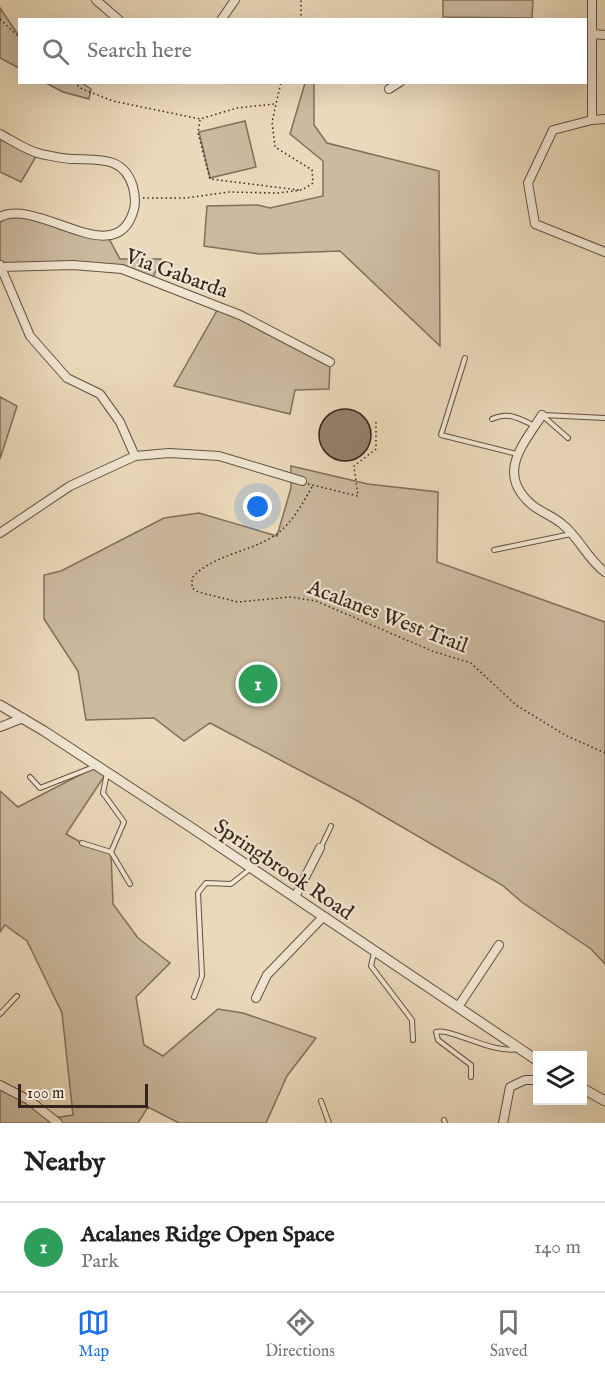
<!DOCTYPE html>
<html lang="en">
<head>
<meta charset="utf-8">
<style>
	:root { --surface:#fff; --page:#f6f6f6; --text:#202124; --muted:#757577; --line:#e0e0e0; --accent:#1a73e8 }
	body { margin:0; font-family:"IM FELL English",serif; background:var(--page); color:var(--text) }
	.controls { position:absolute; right:18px; bottom:18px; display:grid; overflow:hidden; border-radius:0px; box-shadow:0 6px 24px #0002 }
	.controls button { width:54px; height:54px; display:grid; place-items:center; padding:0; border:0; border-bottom:2px solid var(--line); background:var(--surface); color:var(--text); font:30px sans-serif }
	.scale { position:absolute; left:18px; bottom:15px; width:130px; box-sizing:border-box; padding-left:6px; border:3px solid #34241a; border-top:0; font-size:16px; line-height:21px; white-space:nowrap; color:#34241a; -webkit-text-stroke:4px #f1e6d2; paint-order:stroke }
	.you { position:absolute; left:258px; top:507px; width:21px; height:21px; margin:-15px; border:4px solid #fff; border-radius:50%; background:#1a73e8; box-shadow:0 0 0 9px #1a73e833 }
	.badge { display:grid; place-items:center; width:39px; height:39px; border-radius:50%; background:var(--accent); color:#fff; font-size:20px; font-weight:700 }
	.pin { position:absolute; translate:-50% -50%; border:3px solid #fff; box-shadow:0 2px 6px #0006 }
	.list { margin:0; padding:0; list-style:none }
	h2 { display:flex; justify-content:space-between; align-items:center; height:78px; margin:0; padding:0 24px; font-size:26px }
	h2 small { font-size:20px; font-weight:400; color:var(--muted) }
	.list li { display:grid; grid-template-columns:39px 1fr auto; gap:18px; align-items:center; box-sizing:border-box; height:90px; padding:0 24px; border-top:2px solid var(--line) }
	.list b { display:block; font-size:22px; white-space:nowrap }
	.list p { margin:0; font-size:20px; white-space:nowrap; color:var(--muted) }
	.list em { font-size:20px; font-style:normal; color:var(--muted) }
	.icon { flex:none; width:33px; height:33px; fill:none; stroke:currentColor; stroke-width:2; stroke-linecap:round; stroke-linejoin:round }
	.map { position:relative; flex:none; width:605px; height:1123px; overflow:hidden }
	.search { position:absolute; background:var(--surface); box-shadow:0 6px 24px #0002; left:18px; right:18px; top:18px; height:66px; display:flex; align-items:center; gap:15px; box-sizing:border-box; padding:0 21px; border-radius:0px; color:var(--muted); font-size:22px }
	.sheet { height:168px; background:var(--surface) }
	nav { display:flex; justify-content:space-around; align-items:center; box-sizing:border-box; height:84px; border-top:2px solid var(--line); background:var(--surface); font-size:16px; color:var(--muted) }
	nav a { display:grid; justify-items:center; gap:3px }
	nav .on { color:var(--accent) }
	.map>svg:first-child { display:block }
	.green { fill:#cbba9f; stroke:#806f5c; stroke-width:1.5 }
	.building { fill:#93826d; stroke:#34241a; stroke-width:1.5 }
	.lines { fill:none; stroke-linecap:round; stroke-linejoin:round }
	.service-casing { stroke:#625142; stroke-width:6 }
	.minor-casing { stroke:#625142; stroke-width:10 }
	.tertiary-casing { stroke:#625142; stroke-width:11 }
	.path { stroke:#34241a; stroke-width:1.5; stroke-dasharray:1.5 3; stroke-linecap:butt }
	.service { stroke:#f1e6d2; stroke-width:4 }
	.minor { stroke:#f1e6d2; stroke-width:8 }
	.tertiary { stroke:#f1e6d2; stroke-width:9 }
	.labels { text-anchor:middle; stroke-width:4.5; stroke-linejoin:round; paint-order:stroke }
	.street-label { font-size:21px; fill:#34241a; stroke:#f1e6d2 }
</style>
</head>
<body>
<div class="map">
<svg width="605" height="1123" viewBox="0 0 605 1123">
	<rect width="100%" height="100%" fill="#ead9ba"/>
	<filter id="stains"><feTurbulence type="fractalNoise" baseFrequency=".00333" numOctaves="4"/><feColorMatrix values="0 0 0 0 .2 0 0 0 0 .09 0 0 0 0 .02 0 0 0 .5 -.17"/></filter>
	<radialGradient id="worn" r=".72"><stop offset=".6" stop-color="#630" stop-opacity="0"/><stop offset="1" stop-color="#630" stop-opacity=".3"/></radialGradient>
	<path class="green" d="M443,0h90l-1,18 -89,-1z
		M0,8l19,28v32l-19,-10z
		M46,83h36l9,6 -2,10 -26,-7z
		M305,83h9v42l13,18 112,28 1,175 -100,-95 -80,3 -56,-8 3,-40 51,-1 12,3 53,-12v-35l-33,-27z
		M245,121l11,46 -46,11 -11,-46z
		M0,134l38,19 -17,29 -21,-10z
		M11,214l97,23 12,22h41l-9,21 -30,-11 -122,-4v-46z
		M219,307l111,55 -1,27 -34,1 -5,24 -116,-28z
		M0,397l17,9 -17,53z
		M291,466l77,18 70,8 -1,70 168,60v342l-14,-15 -68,-46 -21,-18 -148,-86 -144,-76 -26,18 -30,-23 -68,2 -8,-49 -34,-52v-44l17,-4 103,-53 35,-5 78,23 14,-48z
		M97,766l10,6 -41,62 16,9 29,9 2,52 25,34 32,25 -34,34 8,48 19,11 55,-47 25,4 73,25 -29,38 -21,47h-87l-31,-16 -10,16h-138v-38l53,33 20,-3 -11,-102 -35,-72 -22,-16 -5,7v-141l18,16z"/>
	<path class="building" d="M319 435a26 26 0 1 1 52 0a26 26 0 1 1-52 0Z"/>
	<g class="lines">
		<defs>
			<path id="service" d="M465,358l-24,77 76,19
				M543,415l62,3
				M543,416l25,22
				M492,419c16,-8 28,0 43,7
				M494,550l77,-16
				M107,773l-4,20 21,29 -13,30 19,32
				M30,777l10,11 56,-22
				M82,843l29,9
				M321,847l10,-21
				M374,953l-3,13 41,54 1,20
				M194,997l8,-21 -4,-83 8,-10 25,1 19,-15
				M0,1014l17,-18
				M471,1077v-12l-33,-25 -2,-8c16,-4 55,22 82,17
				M321,1101l8,22
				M444,1120l1,3"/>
			<path id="minor" d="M96,0l23,20
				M221,20l14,-20
				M593,34l12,1
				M389,89l11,-7
				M605,119l-13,1 -39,10 -25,53 7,41 70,28
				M592,120v-120
				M0,134c13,7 27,17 41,20 11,2 22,5 32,5 26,1 51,-3 60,28 2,8 3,14 1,22 -17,65 -95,-12 -134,8
				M0,265l30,71 37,42 33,16 20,28 15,34
				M1,267l72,-2 49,4 118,46 90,47
				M542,415c-19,30 -46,58 -11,89 9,8 22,12 31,20 17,13 25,35 43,48
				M0,533l70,-47 65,-30 34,-3 50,3 83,25
				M0,727l23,-9
				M295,897l25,-49
				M256,998l11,-23 56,-58
				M458,1007l41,-62
				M0,1085l29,15 29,23
				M503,1123l7,-36 15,-7h13"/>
			<path id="tertiary" d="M0,705l44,26 148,97 346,233
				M582,1088l23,13"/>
		</defs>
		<use href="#service" class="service-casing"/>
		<use href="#minor" class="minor-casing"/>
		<use href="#tertiary" class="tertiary-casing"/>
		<path class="path" d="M0,19l20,19
			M301,20v-20
			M74,82l8,7 31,12 87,18 37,-11 37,-4
			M200,120l-2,13 12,46 89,11
			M143,198h43l43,-6 49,1 24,-3 11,-7 -1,-13 -37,-23 -3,-25 9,-40
			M308,484l50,12 -4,-30 22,-17v-27
			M312,487c-10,17 -20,37 -37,48 -26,18 -62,19 -83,43v10l6,4 40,10 52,-5 26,4 116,50 39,12 45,42 49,30 40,18"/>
		<use href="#service" class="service"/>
		<use href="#minor" class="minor"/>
		<use href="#tertiary" class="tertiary"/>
	</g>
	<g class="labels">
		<g class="street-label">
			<text transform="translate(177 273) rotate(20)" y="7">Via Gabarda</text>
			<text transform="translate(388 616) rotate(21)" y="7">Acalanes West Trail</text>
			<text transform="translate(284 869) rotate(34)" y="7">Springbrook Road</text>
		</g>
	</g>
	<rect width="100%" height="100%" filter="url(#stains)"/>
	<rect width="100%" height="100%" fill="url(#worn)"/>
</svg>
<div class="controls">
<button><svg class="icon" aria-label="layers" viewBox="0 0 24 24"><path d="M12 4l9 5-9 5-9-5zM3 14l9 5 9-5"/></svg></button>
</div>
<div class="scale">100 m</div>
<div class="you"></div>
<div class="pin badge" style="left:258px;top:684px;background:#2e9e5b">1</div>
<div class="search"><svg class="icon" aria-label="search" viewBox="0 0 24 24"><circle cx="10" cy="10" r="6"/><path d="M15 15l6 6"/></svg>Search here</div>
</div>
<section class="sheet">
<h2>Nearby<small></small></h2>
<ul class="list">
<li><span class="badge" style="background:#2e9e5b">1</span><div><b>Acalanes Ridge Open Space</b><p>Park</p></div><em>140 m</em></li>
</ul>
</section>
<nav>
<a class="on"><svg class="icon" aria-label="map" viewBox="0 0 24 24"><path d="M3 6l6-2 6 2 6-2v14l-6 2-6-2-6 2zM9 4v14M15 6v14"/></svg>Map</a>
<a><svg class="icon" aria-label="directions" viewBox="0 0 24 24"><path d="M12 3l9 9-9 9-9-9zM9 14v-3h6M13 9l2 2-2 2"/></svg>Directions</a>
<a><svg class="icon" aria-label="saved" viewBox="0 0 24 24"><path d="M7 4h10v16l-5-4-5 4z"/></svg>Saved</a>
</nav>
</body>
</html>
